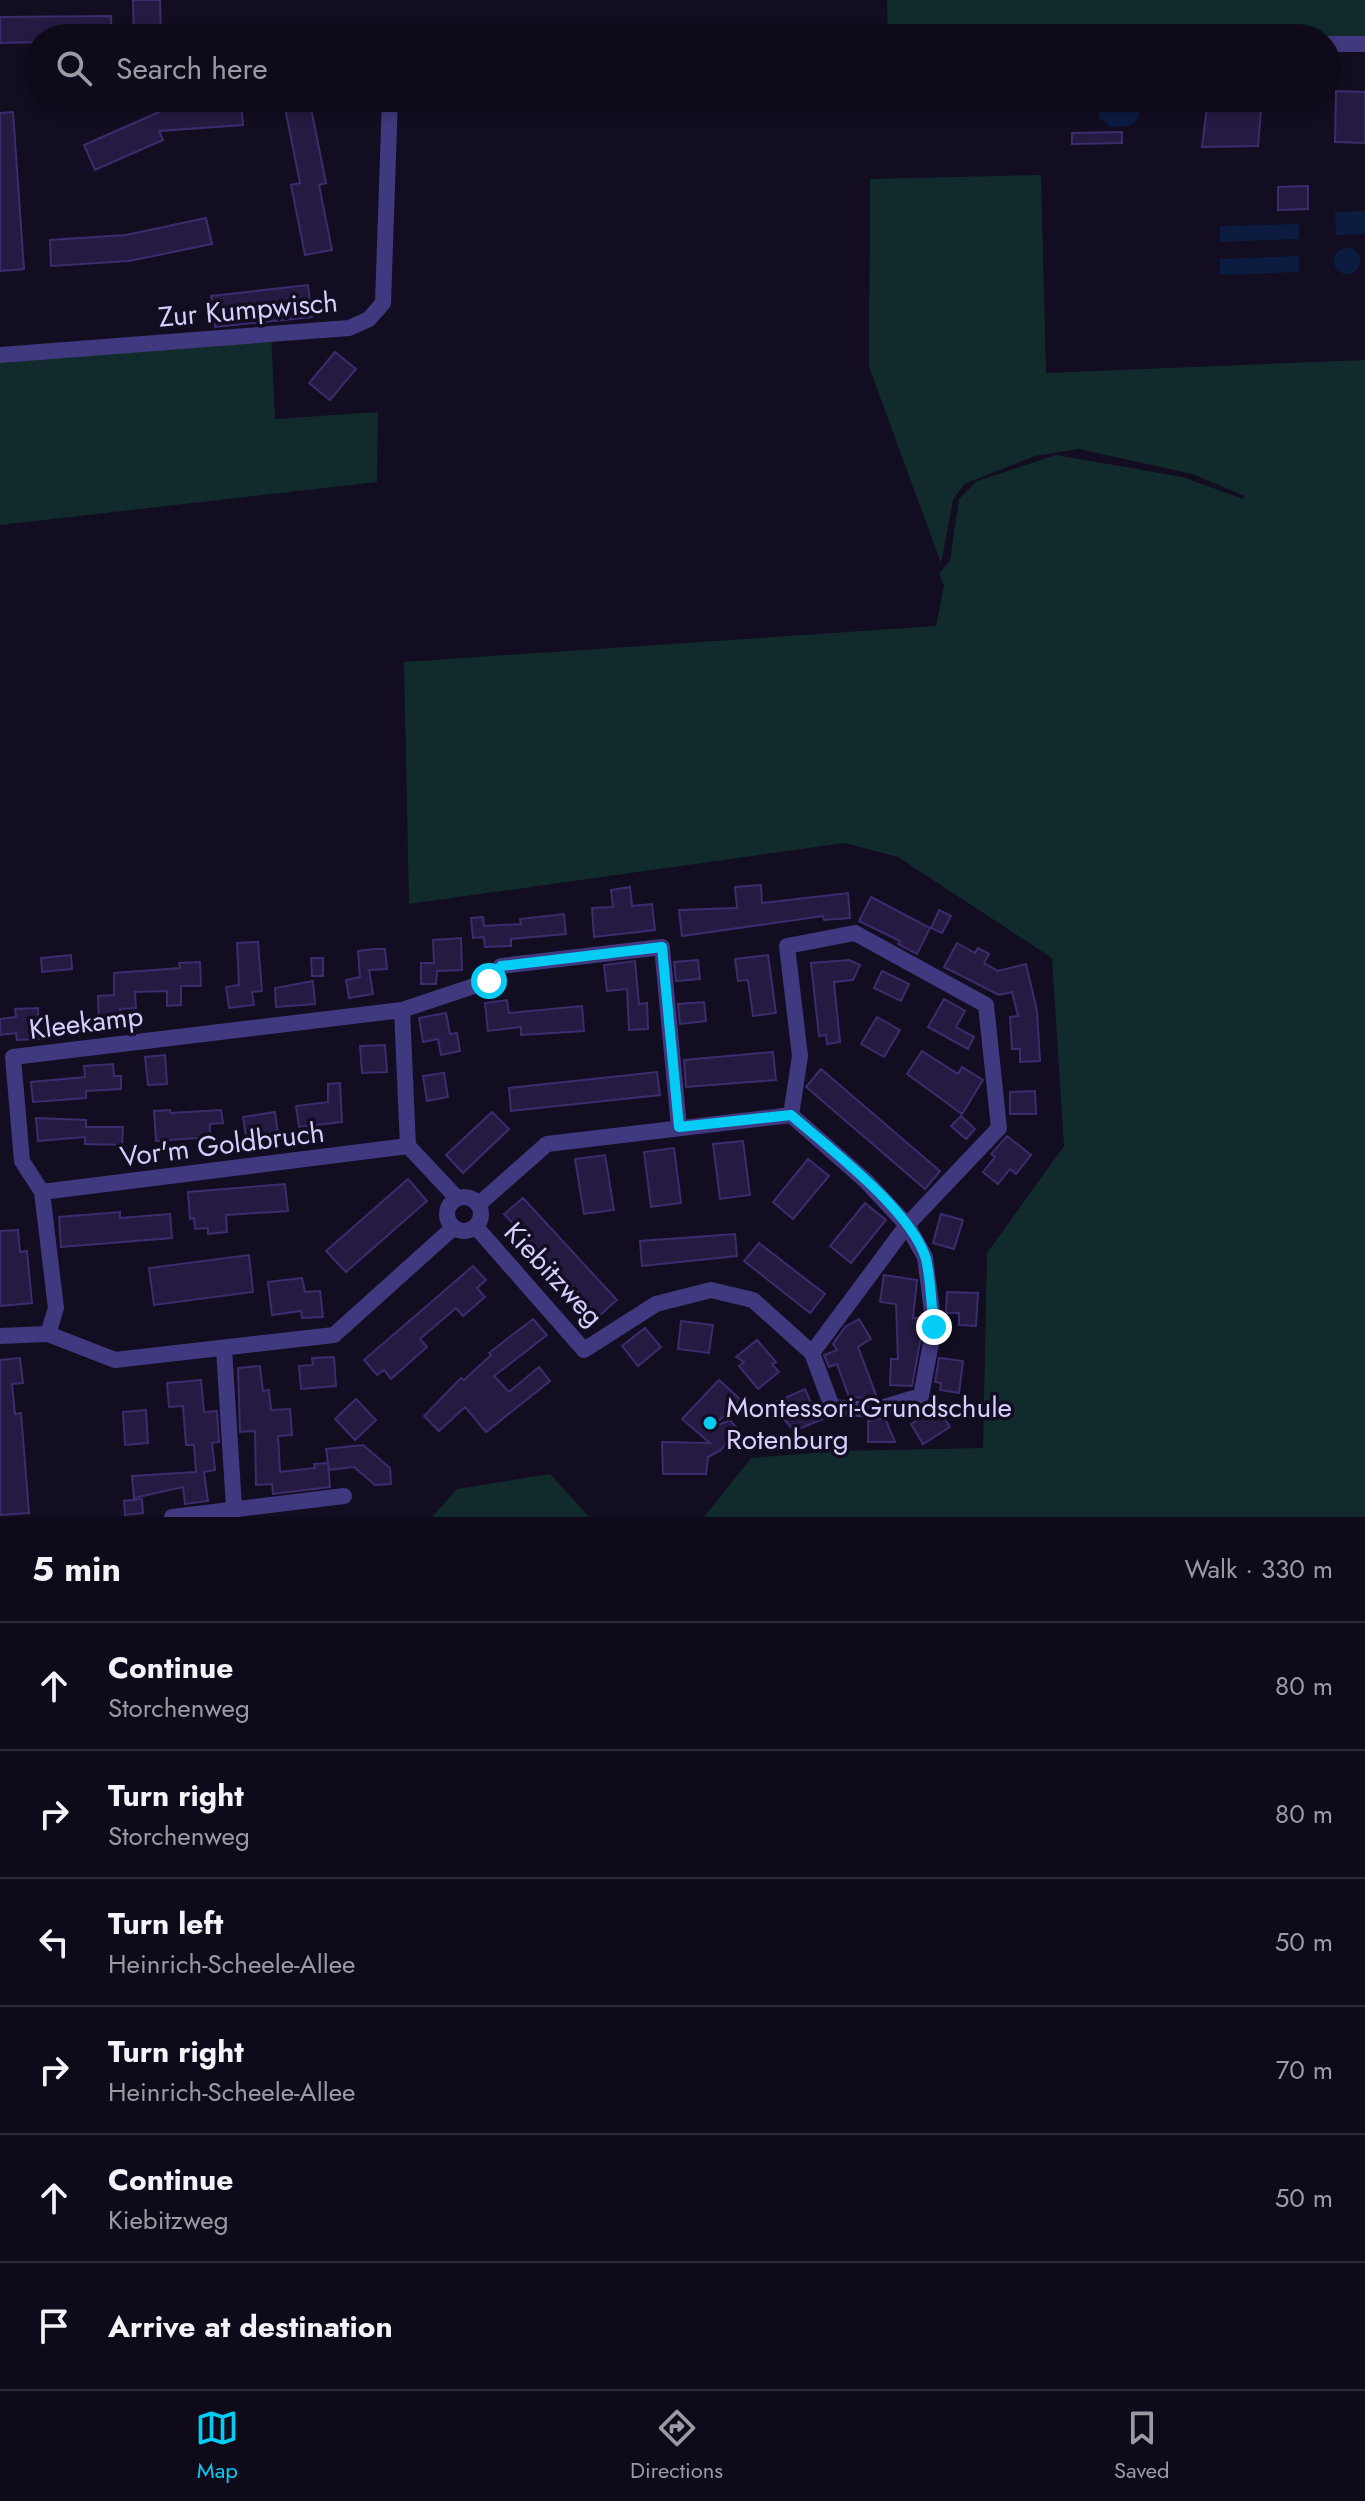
<!DOCTYPE html>
<html lang="en">
<head>
<meta charset="utf-8">
<style>
	:root { --surface:#0e0a19; --page:#171322; --text:#f1f3f6; --muted:#9b9aa2; --line:#2e2b38; --accent:#05ccf4 }
	body { margin:0; font-family:Jost,sans-serif; background:var(--page); color:var(--text) }
	.stop { position:absolute; width:24px; height:24px; margin:-18px; border:6px solid #05ccf4; border-radius:50%; background:#fff }
	.stop.end { background:#05ccf4; border-color:#fff; box-shadow:0 2px 8px #0008 }
	.list { margin:0; padding:0; list-style:none }
	h2 { display:flex; justify-content:space-between; align-items:center; height:104px; margin:0; padding:0 32px; font-size:34px }
	h2 small { font-size:26px; font-weight:400; color:var(--muted) }
	.list li { display:grid; grid-template-columns:52px 1fr auto; gap:24px; align-items:center; box-sizing:border-box; height:128px; padding:0 32px; border-top:2px solid var(--line) }
	.list b { display:block; font-size:30px; white-space:nowrap }
	.list p { margin:0; font-size:26px; white-space:nowrap; color:var(--muted) }
	.list em { font-size:26px; font-style:normal; color:var(--muted) }
	.icon { flex:none; width:44px; height:44px; fill:none; stroke:currentColor; stroke-width:2; stroke-linecap:round; stroke-linejoin:round }
	.map { position:relative; flex:none; width:1365px; height:1517px; overflow:hidden }
	.search { position:absolute; background:var(--surface); box-shadow:0 4px 12px #0003; left:24px; right:24px; top:24px; height:88px; display:flex; align-items:center; gap:20px; box-sizing:border-box; padding:0 28px; border-radius:44px; color:var(--muted); font-size:30px }
	.sheet { height:872px; background:var(--surface) }
	nav { display:flex; justify-content:space-around; align-items:center; box-sizing:border-box; height:112px; border-top:2px solid var(--line); background:var(--surface); font-size:22px; color:var(--muted) }
	nav a { display:grid; justify-items:center; gap:4px }
	nav .on { color:var(--accent) }
	.map>svg:first-child { display:block }
	.green { fill:#112a2b }
	.water { fill:#0c1c41 }
	.building { fill:#251a41; stroke:#3d2c6d; stroke-width:2 }
	.lines { fill:none; stroke-linecap:round; stroke-linejoin:round }
	.street { stroke:#41397f; stroke-width:16 }
	.route { stroke:#05ccf4; stroke-width:10 }
	.poi-dot { fill:#05ccf4; stroke:#120d21; stroke-width:3 }
	.labels { text-anchor:middle; stroke-width:7; stroke-linejoin:round; paint-order:stroke }
	.street-label { font-size:28px; fill:#d7cefe; stroke:#120d21 }
	.poi-label { font-size:28px; fill:#d7cefe; stroke:#120d21; text-anchor:start }
</style>
</head>
<body>
<div class="map">
<svg width="1365" height="1517" viewBox="0 0 1365 1517">
	<rect width="100%" height="100%" fill="#120d21"/>
	<path class="green" d="M887,0h478v38h-477z
		M1041,175l5,198 319,-13v1157h-661l47,-59 87,-7 145,-3 4,-195 77,-107 -12,-188 -154,-101 -53,-14 -436,61 -5,-242 532,-36 8,-41 -5,-12 11,-12 9,-62 18,-18 79,-26 127,22 60,22 2,-3 -53,-22 -113,-25 -44,7 -71,28 -11,16 -12,63 -72,-196 1,-188z
		M271,332l4,87 103,-7 -1,70 -377,43v-167z
		M550,1474l39,43h-157l25,-28z"/>
	<path class="water" d="M1099,98h41v18l-10,10 -20,1 -11,-10z
		M1365,211v23l-29,1 -1,-23z
		M1299,224v15l-79,3v-16z
		M1334 261a13 13 0 1 1 26 0a13 13 0 1 1-26 0Z
		M1299,256v16l-79,3v-16z"/>
	<path class="building" d="M133,0h27l1,38h-27z
		M111,16l1,22h-74v4l-38,1v-26z
		M1336,91l29,1v51l-30,-1z
		M309,98l17,85 -7,2 13,65 -27,5 -14,-70 9,-2 -16,-80z
		M1208,98h54l-4,48 -56,1z
		M241,101l2,24 -84,6 4,9 -68,30 -11,-25 75,-33v-5z
		M13,112l11,157 -24,2v-158z
		M1122,132v11l-50,1v-11z
		M1308,186v23l-30,1v-23z
		M206,218l6,26 -83,17 -78,5 -1,-26 76,-5z
		M308,285l4,32 -97,10 -4,-31z
		M335,352l21,17 -26,31 -21,-17z
		M761,885l1,18 86,-10 2,25 -26,2 -1,-4 -141,20 -3,-26 58,-2 -2,-21z
		M630,887l2,19 20,-2 3,26 -61,7 -2,-29 21,-1 -2,-17z
		M871,897l59,31 -13,26 -19,-10 2,-3 -41,-20z
		M939,910l12,6 -9,17 -11,-5z
		M564,914l2,20 -55,5v7l-26,1 -1,-10 -11,1 -2,-20 12,-1 1,9 37,-2 -1,-5z
		M461,938l1,32 -25,1 -1,13h-15v-21h13l-1,-23z
		M258,942l4,49 -10,1 2,13 -25,3 -3,-21 13,-2 -2,-42z
		M957,943l18,10 3,-5 11,6 -5,9 14,8 28,-7 11,47 3,50 -20,1v-13h-8l-2,-32 8,-1 -6,-24 -13,3 -55,-28z
		M375,949h10l2,20 -18,1 4,24 -24,4 -3,-18 14,-3 -2,-26z
		M71,955l1,14 -30,3 -1,-14z
		M768,955l8,58 -23,3 -5,-36 -10,1 -3,-22z
		M311,958h12v18h-11z
		M698,960l2,19 -24,2 -2,-19z
		M849,960l11,5 -7,15 -19,2 6,60 -13,2 -1,-9 -7,1 -8,-73z
		M635,961l4,43 8,-1 1,26 -19,1 -2,-41 -20,2 -3,-26z
		M200,962l1,24h-20v19l-14,1v-15l-32,1 1,16 -16,1v15l-21,1 -1,-29 16,-1v-22l66,-5 -1,-5z
		M882,971l27,13 -8,17 -27,-13z
		M313,981l2,23 -39,3 -1,-19z
		M944,999l21,12 -9,16 18,10 -6,12 -40,-22z
		M507,1000l2,13 73,-7 2,25 -63,4v-8l-33,4 -3,-28z
		M704,1002l2,19 -26,3 -2,-20z
		M38,1008l1,31 -22,1 -1,-7 -16,2v-16l16,-2 -1,-8z
		M446,1013l4,21 7,-1 3,18 -19,4 -3,-16 -15,3 -4,-24z
		M877,1017l23,13 -16,27 -23,-13z
		M385,1045l2,27 -25,1 -2,-27z
		M922,1051l36,23 4,-7 21,13 -21,34 -55,-40z
		M773,1052l3,28 -90,7 -2,-27z
		M165,1055l2,29 -19,1 -3,-28z
		M113,1064l1,12h7v13l-35,2v7l-53,4 -2,-20 54,-5 -1,-11z
		M821,1069l119,102 -15,18 -119,-102z
		M657,1072l3,23 -149,16 -2,-23z
		M444,1073l4,24 -21,4 -4,-25z
		M340,1083l2,39 -43,5 -3,-21 32,-4v-18z
		M1035,1091l1,23h-26v-22z
		M170,1110v3l51,-3 2,13 -13,1v13l-54,4 -2,-30z
		M275,1112l3,21 -32,4 -3,-20z
		M492,1112l17,17 -46,44 -17,-18z
		M961,1116l14,13 -9,10 -15,-13z
		M36,1118l50,2v7h37l-1,18 -37,-1v-7l-47,4z
		M1007,1136l24,19 -15,19 -6,-5 -12,15 -15,-12 12,-15 -4,-3z
		M743,1141l7,54 -30,4 -7,-55z
		M674,1148l7,55 -30,4 -7,-55z
		M605,1155l9,55 -30,4 -9,-55z
		M808,1159l21,17 -36,43 -20,-17z
		M408,1179l19,22 -81,71 -20,-21z
		M285,1184l3,27 -62,4 1,17 -19,2v-6l-13,1 -1,-11 -4,1 -2,-27z
		M523,1198l94,102 -18,16 -95,-102z
		M865,1203l21,17 -35,43 -21,-17z
		M120,1212v6l50,-4 2,24 -111,9 -2,-30z
		M941,1214l22,6 -9,29 -21,-6z
		M18,1230l2,22 7,-1 5,52 -32,3v-75z
		M735,1234l2,22 -95,10 -2,-25z
		M759,1243l66,51 -15,19 -66,-52z
		M249,1255l4,37 -99,13 -5,-37z
		M473,1266l13,14 -9,8 8,9 -22,19 -7,-8 -36,31 7,8 -36,32 -7,-9 -7,5 -13,-15z
		M884,1275l33,5 -4,38h7l1,19 -9,49 -22,-1 1,-26h7l-2,-55 -16,-2z
		M302,1278l3,14 15,-1 3,26 -21,1 -1,-7 -29,4 -4,-33z
		M947,1292l31,1 -2,33 -17,-1v-12h-13z
		M533,1319l14,16 -53,41 15,16 30,-25 11,14 -64,51 -21,-25 -26,24 -15,-15 37,-38 3,2 27,-25 -2,-2z
		M859,1319l12,20 -13,8 18,48 -9,3 -18,-1 -12,-33 -8,3 -5,-12 13,-5 -4,-6 12,-17z
		M681,1321l32,4 -4,28 -31,-4z
		M645,1328l16,19 -23,19 -16,-20z
		M757,1340l19,22 -4,2 7,8 -21,17 -19,-23 5,-4 -8,-5z
		M334,1357l2,29 -35,3 -2,-23 14,-1 -1,-7z
		M20,1358l3,25 -11,1 3,30 6,-1 8,100 -29,2v-155z
		M939,1358l24,3 -4,32 -19,-3 1,-7 -6,-1z
		M260,1366l3,25 6,-1 2,20 19,-1 2,26 -14,1 2,36 35,-4 -1,-4 14,-1 2,24 -57,7 -1,-10 -16,1 -1,-54 -15,1 -2,-64z
		M201,1380l3,32 13,-1 2,31 -7,1 3,27 -11,2 4,29 -23,3 -2,-17 -49,11 -2,-22 64,-4 -2,-27h-8l-3,-39 -14,1 -2,-24z
		M719,1380l22,20 -30,28 19,-8 7,8 -16,22 -13,7 -2,17h-43l-1,-32 48,1 -28,-24z
		M805,1389l12,28 -3,1 9,1 -29,12 -23,-27z
		M356,1399l20,21 -21,20 -20,-21z
		M937,1407l13,20 -27,17 -12,-20z
		M146,1410l2,33 -23,2 -2,-33z
		M885,1418l10,24h-27v-21z
		M363,1445l27,23 1,16 -16,1 -21,-18 -25,3 -3,-21z
		M142,1499l1,14 -18,2 -1,-14z"/>
	<g class="lines">
		<path class="street" d="M1327,44h38
			M0,355l349,-27 20,-9 14,-16 7,-205
			M402,1010l6,136 49,52
			M791,1115l9,-59 -13,-110 68,-13 131,72 13,123 -92,97 -95,128
			M42,1192l366,-46
			M447 1214a17 17 0 1 1 34 0a17 17 0 1 1-34 0Z
			M476,1227l108,123 72,-46 55,-14 42,10 59,53 20,54 42,3 47,-14 13,-69 -9,-70 -18,-32 -41,-44 -75,-66 -244,29 -68,60
			M48,1334l8,-26 -14,-116 -20,-31 -9,-104 389,-47 87,-29 12,-15 161,-19 17,180
			M0,1336l48,-2 67,26 219,-25 119,-107
			M224,1349l10,158
			M172,1517l172,-21"/>
	</g>
	<g class="lines">
		<path class="route" d="M489,981l12,-15 161,-19 17,180 112,-12c38,33 121,96 135,144 5,21 5,46 8,68"/>
	</g>
	<circle class="poi-dot" cx="710" cy="1423" r="8"/>
	<g class="labels">
		<g class="street-label">
			<text transform="translate(248 309) rotate(-5)" y="10">Zur Kumpwisch</text>
			<text transform="translate(86 1022) rotate(-7)" y="10">Kleekamp</text>
			<text transform="translate(222 1144) rotate(-7)" y="10">Vor'm Goldbruch</text>
			<text transform="translate(554 1274) rotate(47)" y="10">Kiebitzweg</text>
		</g>
		<g class="poi-label">
			<text x="726" y="1417">Montessori-Grundschule<tspan x="726" dy="32">Rotenburg</tspan></text>
		</g>
	</g>
</svg>
<div class="stop" style="left:489px;top:981px"></div>
<div class="stop end" style="left:934px;top:1327px"></div>
<div class="search"><svg class="icon" aria-label="search" viewBox="0 0 24 24"><circle cx="10" cy="10" r="6"/><path d="M15 15l6 6"/></svg>Search here</div>
</div>
<section class="sheet">
<h2>5 min<small>Walk · 330 m</small></h2>
<ul class="list">
<li><svg class="icon" aria-label="ahead" viewBox="0 0 24 24"><path d="M12 20V5M6 11l6-6 6 6"/></svg><div><b>Continue</b><p>Storchenweg</p></div><em>80 m</em></li>
<li><svg class="icon" aria-label="right" viewBox="0 0 24 24"><path d="M7 20v-9h11M14 6l5 5-5 5"/></svg><div><b>Turn right</b><p>Storchenweg</p></div><em>80 m</em></li>
<li><svg class="icon" aria-label="left" viewBox="0 0 24 24"><path d="M17 20v-9H6M10 6l-5 5 5 5"/></svg><div><b>Turn left</b><p>Heinrich-Scheele-Allee</p></div><em>50 m</em></li>
<li><svg class="icon" aria-label="right" viewBox="0 0 24 24"><path d="M7 20v-9h11M14 6l5 5-5 5"/></svg><div><b>Turn right</b><p>Heinrich-Scheele-Allee</p></div><em>70 m</em></li>
<li><svg class="icon" aria-label="ahead" viewBox="0 0 24 24"><path d="M12 20V5M6 11l6-6 6 6"/></svg><div><b>Continue</b><p>Kiebitzweg</p></div><em>50 m</em></li>
<li><svg class="icon" aria-label="arrive" viewBox="0 0 24 24"><path d="M6 21V4h12l-3 4 3 4H6"/></svg><div><b>Arrive at destination</b></div></li>
</ul>
</section>
<nav>
<a class="on"><svg class="icon" aria-label="map" viewBox="0 0 24 24"><path d="M3 6l6-2 6 2 6-2v14l-6 2-6-2-6 2zM9 4v14M15 6v14"/></svg>Map</a>
<a><svg class="icon" aria-label="directions" viewBox="0 0 24 24"><path d="M12 3l9 9-9 9-9-9zM9 14v-3h6M13 9l2 2-2 2"/></svg>Directions</a>
<a><svg class="icon" aria-label="saved" viewBox="0 0 24 24"><path d="M7 4h10v16l-5-4-5 4z"/></svg>Saved</a>
</nav>
</body>
</html>
